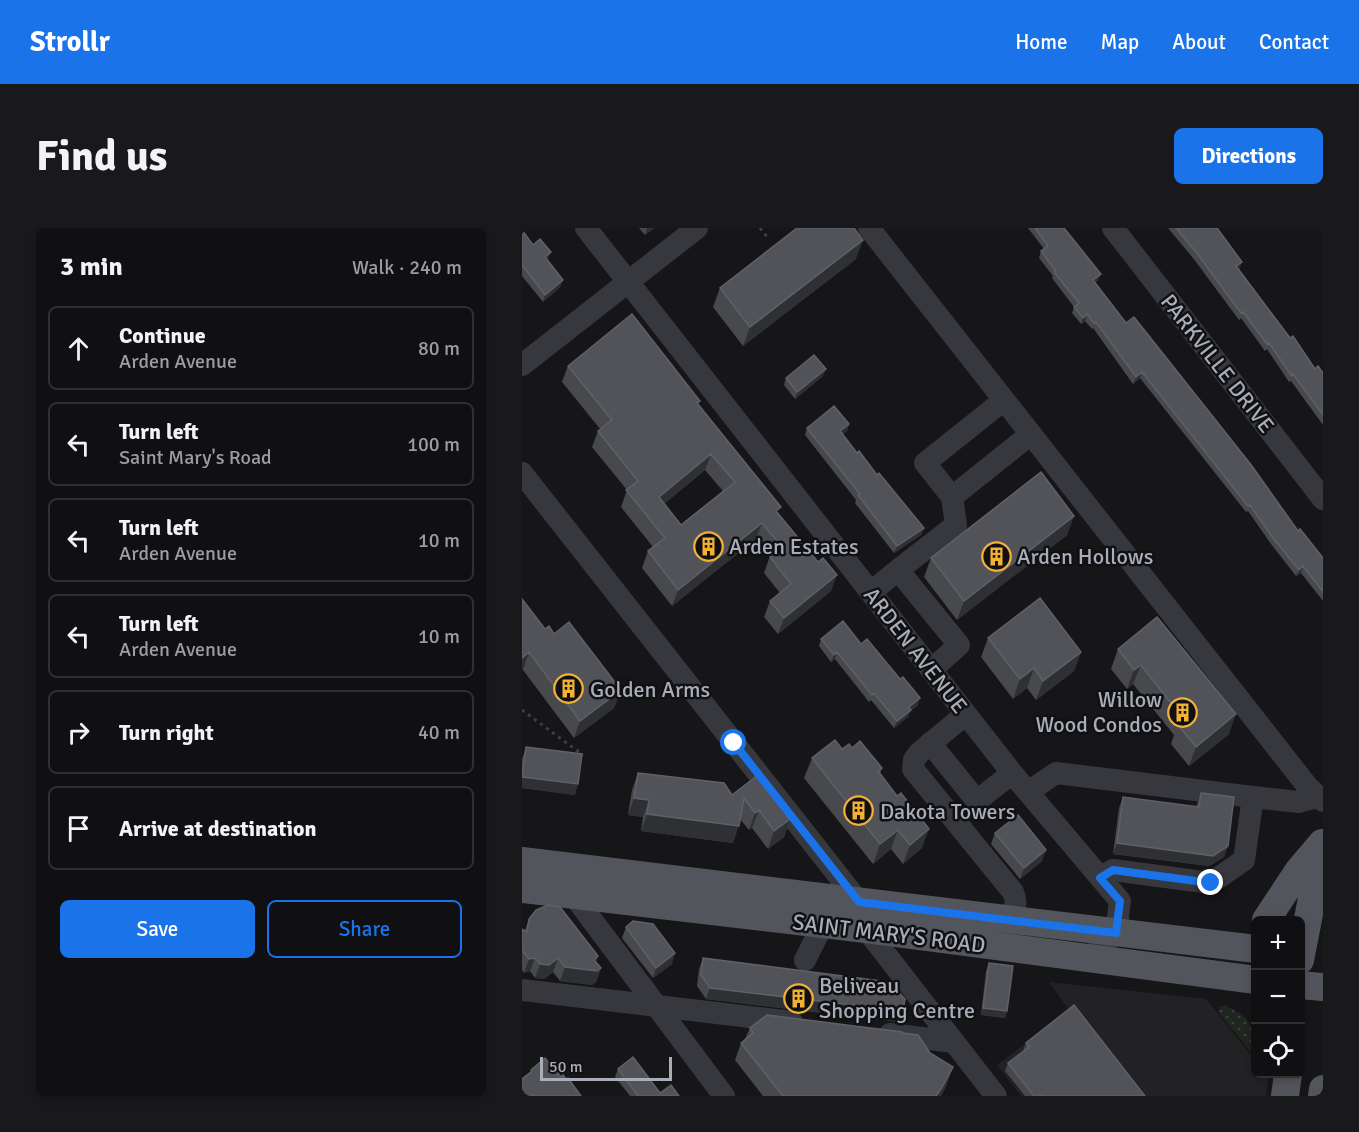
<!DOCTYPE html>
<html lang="en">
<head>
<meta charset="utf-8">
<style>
	:root { --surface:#101012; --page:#19191b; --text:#f1f3f6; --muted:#9c9d9f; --line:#303032; --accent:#1a73e8 }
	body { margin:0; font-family:Signika,sans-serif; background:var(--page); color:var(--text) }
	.controls { position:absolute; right:18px; bottom:18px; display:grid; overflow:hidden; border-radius:9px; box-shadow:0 3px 9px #0003 }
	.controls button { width:54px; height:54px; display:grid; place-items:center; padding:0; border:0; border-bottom:2px solid var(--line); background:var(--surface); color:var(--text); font:30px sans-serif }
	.scale { position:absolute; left:18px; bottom:15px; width:132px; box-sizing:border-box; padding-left:6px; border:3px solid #a8adb8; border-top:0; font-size:16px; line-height:21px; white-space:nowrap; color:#a8adb8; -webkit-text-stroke:4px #111113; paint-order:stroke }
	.stop { position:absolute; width:18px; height:18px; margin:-14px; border:4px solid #1a73e8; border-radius:50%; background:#fff }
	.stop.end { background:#1a73e8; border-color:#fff; box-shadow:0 2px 6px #0008 }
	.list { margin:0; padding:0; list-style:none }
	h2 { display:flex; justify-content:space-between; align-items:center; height:78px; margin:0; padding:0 24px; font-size:26px }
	h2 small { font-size:20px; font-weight:400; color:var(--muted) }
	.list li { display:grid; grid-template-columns:39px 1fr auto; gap:18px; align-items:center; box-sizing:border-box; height:84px; margin:0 12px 12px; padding:0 12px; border:2px solid var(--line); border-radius:9px }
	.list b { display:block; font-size:22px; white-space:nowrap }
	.list p { margin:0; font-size:20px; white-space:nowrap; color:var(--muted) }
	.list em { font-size:20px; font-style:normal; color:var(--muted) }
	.actions { display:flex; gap:12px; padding:18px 24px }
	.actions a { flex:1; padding:14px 0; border:2px solid var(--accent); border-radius:9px; text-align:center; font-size:21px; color:var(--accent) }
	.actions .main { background:var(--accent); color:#fff }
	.icon { flex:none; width:33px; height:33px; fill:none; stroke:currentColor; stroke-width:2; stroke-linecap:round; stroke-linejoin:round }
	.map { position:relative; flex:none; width:801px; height:868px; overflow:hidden; border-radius:9px }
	header { display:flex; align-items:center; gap:36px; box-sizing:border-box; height:84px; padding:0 30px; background:var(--accent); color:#fff }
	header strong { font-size:28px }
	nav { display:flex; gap:33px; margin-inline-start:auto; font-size:21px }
	.intro { display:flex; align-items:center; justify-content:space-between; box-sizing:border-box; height:144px; padding:0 36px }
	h1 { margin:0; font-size:42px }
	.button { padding:15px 27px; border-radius:9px; background:var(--accent); color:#fff; font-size:21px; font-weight:700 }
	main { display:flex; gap:36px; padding:0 36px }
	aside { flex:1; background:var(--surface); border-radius:9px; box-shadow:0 3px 9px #0003 }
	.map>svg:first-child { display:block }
	.built { fill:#222225 }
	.green { fill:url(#green-dots) }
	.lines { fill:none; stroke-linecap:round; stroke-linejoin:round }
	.path { stroke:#3d3f44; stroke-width:3; stroke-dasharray:3 4.5; stroke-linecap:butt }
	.minor { stroke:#37383d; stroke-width:22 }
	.major { stroke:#53555c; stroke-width:28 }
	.wall { fill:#47494d; fill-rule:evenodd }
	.shaded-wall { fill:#2f3033 }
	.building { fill:#525359; stroke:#5f6168; stroke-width:1.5; fill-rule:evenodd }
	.route { stroke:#1a73e8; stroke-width:8 }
	.labels { text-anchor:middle; stroke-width:5; stroke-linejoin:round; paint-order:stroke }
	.street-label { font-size:22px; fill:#a8adb8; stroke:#111113 }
	.poi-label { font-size:22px; fill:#a8adb8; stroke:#111113; text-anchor:start }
</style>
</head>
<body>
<header>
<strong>Strollr</strong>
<nav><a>Home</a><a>Map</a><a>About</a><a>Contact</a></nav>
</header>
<div class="intro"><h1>Find us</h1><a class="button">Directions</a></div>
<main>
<aside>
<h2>3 min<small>Walk · 240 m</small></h2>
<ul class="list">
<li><svg class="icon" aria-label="ahead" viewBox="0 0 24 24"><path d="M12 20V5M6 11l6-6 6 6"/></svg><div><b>Continue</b><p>Arden Avenue</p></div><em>80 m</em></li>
<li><svg class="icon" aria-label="left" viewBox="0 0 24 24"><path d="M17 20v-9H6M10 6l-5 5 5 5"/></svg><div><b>Turn left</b><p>Saint Mary's Road</p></div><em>100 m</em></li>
<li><svg class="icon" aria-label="left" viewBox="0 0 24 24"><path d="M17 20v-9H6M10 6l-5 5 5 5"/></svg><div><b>Turn left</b><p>Arden Avenue</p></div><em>10 m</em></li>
<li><svg class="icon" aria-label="left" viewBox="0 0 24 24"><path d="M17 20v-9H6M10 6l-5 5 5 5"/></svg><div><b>Turn left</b><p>Arden Avenue</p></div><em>10 m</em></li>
<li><svg class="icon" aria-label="right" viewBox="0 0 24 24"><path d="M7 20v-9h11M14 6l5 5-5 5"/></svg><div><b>Turn right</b></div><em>40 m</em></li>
<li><svg class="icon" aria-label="arrive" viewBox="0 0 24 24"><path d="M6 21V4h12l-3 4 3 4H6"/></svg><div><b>Arrive at destination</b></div></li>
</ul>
<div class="actions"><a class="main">Save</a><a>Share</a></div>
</aside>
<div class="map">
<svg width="801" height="868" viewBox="0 0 801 868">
	<defs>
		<pattern id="green-dots" width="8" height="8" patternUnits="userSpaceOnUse" patternTransform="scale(1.5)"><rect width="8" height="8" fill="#1e261f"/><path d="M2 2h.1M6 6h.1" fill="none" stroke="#3c433d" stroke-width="1.8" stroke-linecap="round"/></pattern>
	</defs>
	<rect width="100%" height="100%" fill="#161618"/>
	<path class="built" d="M527,754l157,17 49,61 1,14h10l3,2 -3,20h-245l-24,-31 72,-55z"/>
	<path class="green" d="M703,777l19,11 11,15v26l-37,-45 2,-5z"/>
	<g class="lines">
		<path class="path" d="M238,0l7,9
			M0,482l61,45"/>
		<path class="minor" d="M64,0l426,545 108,128 -4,32 -27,25
			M347,0l439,559 15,14
			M591,0l210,271
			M0,137l175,-137
			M482,172l-79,63 27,34 79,-63
			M0,245l337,429 7,27 130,167
			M376,342l58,-45 -4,-28
			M349,364l27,-22 61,75 -28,25
			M444,486l-47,39 -5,7 -1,9 100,123c5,11 2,18 -5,28
			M408,515l47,58 35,-28
			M506,564l28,-19 197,24
			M578,649l13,-7 98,13 33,-23 9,-63 46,5 18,-5
			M52,659v9l150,200
			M283,732l18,-36
			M0,762l270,32
			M368,806l64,8"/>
		<path class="major" d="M0,633l734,88
			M0,661l344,40 390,51
			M744,692l33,-50 23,-27
			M778,732l15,-77 8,-25
			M778,757l23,2
			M763,868l3,-22
			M800,868l1,-7"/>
	</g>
	<path class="wall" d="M117,0h15l-9,7z
		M506,0h36l34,52 -3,3 31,40 172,208 25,27v43l-22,-28 -5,3 -25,-32 -23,-33 -2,1 -106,-134 -7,6 -40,-56 -1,1 -7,-8 -4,3 -9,-11 2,-6 -22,-29 1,-2 -14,-18 2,-7 3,-2z
		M646,0h49l25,34 -4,7 52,69 25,31 8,4v52l-32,-44 -2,1 -22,-33 -2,2 -24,-33 -2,2 -46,-62z
		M0,2l11,15 18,7 -4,8 16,20 -3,7 -17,15 -21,-26z
		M334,31l-113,87 -30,-39 7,-19z
		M46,138l132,35 -2,4 81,109 52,77 -53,43 -14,-17 6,-16 10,-8 -16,-20 6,-17 -14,-17 -84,67 -30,-38 6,-17 5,-4 -32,-40 6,-17 -35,-43 6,-16 3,-1 -39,-48zM183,242l18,21 -42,34 -17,-21z
		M301,148l-28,23 -11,-14 2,-7z
		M327,196l-2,7 -5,4 15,18 20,22 47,53 -3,7 -27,18 -39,-50 1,-3 -51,-65 2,-7z
		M552,288l-7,19 -110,85 -33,-43 7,-19z
		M0,371l23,30 9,5 67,56 -7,18 -40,30 -51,-68h-1z
		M635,389l72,117 -40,32 -18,-22 3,-9 -41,-51 -6,5 -16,-20 7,-20z
		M466,410l93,14 -7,19 -38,29 -9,-12 -14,11 -32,-42z
		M299,411l40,5 57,61 -8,6 -2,6 -14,11 -23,-28 -2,2 -34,-43 -4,3 -12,-16z
		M4,519l49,48 -53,-7v-29z
		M330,520l30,20 -2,6 42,74 -19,16 -12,-15 -18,15 -69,-86 8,-20 30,-9z
		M116,545l94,22 26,-20 32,44 -6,18 -16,12 -16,-21 -3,2 -9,-11 -7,24 -92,-12 2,-14 -15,-2 4,-25z
		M679,565l27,53 -4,11 -15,9 -96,-12 6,-46 4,-11 73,10z
		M473,605l47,28 -22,18 -29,-35z
		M7,691l69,37 -2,6 5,6 -5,14 -4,3 -32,-4 -7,-9 -9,7 -9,-1 -5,-7 -6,2 -2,-3v-41l3,1z
		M104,699l46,37 -19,14 -31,-40z
		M181,730l196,64 -193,-23 -9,-13 2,-17z
		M467,735l18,48 -2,7 -24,-3 5,-44z
		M228,800l152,5 45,51 -6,12h-178l-28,-36 6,-17 4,-4z
		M504,815l119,53h-120l-20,-25 3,-8 15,-12z
		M96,841l42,24 19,3h-49l-15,-19z"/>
	<path class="shaded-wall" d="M125,0h7l-9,7z
		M341,12l-7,19 -113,87 7,-19z
		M29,24l-3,7 -6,5 3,-7z
		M720,34l-2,6 -6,5 2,-7z
		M579,46l-3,6 -7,6 2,-6z
		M41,52l-3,7 -17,15 2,-7z
		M565,86l-2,7 -4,3 2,-6z
		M304,141l-3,7 -28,23 2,-7z
		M620,144l-2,6 -7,6 3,-7z
		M327,196l-2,7 -10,8 3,-8z
		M189,226l-6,16 -52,43 6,-16z
		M552,288l-7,19 -110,85 7,-19z
		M240,295l-6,16 -84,67 6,-16z
		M402,300l-3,7 -27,18 3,-7z
		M781,338l-2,7 -5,3 3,-6z
		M315,347l-6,16 -53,43 6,-16z
		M7,424l-6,18h-1v-12z
		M315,424l-2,7 -4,3 3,-7z
		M559,424l-7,19 -38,29 7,-19z
		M619,437l-8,19 -6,5 7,-19z
		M512,440l-7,20 -14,11 7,-20z
		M99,462l-7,18 -40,30 6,-17z
		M398,470l-2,7 -8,6 -2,6 -14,11 3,-7 12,-14z
		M714,486l-7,20 -40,32 7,-19z
		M0,549l56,7 -3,11 -53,-7z
		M112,570l15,2 -6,17 -15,-2z
		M237,582l-7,18 -3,2 6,-17z
		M125,586l92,12 -6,17 -92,-12z
		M268,591l-6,18 -16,12 6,-18z
		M407,601l-7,19 -19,16 7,-19z
		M376,602l-7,19 -18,15 7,-20z
		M595,615l111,3 -4,11 -15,9 -96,-12z
		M524,622l-4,11 -22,18 4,-11z
		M153,725l-3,11 -19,14 3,-10z
		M76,728l-5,15 8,-3 -5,14 -4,3 -32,-4 5,-14 29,-7z
		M13,730l-5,13 -6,2 5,-14z
		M36,730l-5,14 -9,7 -9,-1 5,-14z
		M188,760l193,23 -4,11 -193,-23z
		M461,780l24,3 -2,7 -24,-3z
		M431,839l-6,17 -6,12h-5z"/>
	<path class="building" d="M275,0h57l9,12 -113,87 -30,-39z
		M513,0h29l37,46 -8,6 33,43 8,-6 118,149 46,65 2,-2 23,29v34l-20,-26 -4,4 -26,-32 -23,-33 -2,1 -106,-134 -6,5 -40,-55 -2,1 -7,-9 -4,4 -9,-11 5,-4 -25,-31 2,-1 -15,-20 7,-5z
		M654,0h41l25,34 -6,4 54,72 3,-2 22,33 3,-3 5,7v42l-30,-41 -2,1 -22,-32 -2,1 -24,-32 -2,1 -45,-61z
		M0,2l11,15 7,-6 11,13 -6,5 18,23 -18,15 -23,-30z
		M110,86l68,87 -3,2 84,104 -5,4 42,51 5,-4 14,17 -53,43 -14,-17 21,-17 -21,-27 12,-10 -20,-24 -84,67 -30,-39 17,-13 -39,-48 12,-9 -40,-50 14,-11 -44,-54zM189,226l24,28 -54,43 -22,-28z
		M292,127l12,14 -29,23 -11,-14z
		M312,178l15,18 -9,7 17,22 2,-2 18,24 2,-2 45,55 -27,18 -39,-51 2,-1 -53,-66z
		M519,244l33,44 -110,85 -33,-43z
		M518,370l41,54 -38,29 -9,-13 -14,11 -32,-41z
		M0,371l23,30 4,-3 5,8 15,-12 52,68 -41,31 -51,-69 -7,6z
		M635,389l79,97 -40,33 -18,-22 6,-5 -43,-55 -7,5 -16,-21z
		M321,393l18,23 6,-5 33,40 3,-2 17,21 -11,9 2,3 -14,11 -23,-28 -2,2 -35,-43 -3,3 -13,-16z
		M313,512l7,9 7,-5 3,4 8,-7 22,27 -4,3 19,25 4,-3 28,36 -19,16 -12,-15 -18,14 -68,-86z
		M4,519l56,7 -4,30 -56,-7z
		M116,545l86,10 8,12 26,-20 32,44 -16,12 -15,-21 -4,3 -11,-15 -5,28 -92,-12 2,-14 -15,-2z
		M679,565l33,4 -6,49 -15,10 -96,-13 6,-46 76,10z
		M496,587l28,35 -22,18 -29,-35z
		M26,677l12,2 38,49 -4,4 7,8 -4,3 -32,-4 -7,-9 -9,7 -9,-1 -5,-6 -6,1 -7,-9v-21l5,3 2,-13 7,-9z
		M111,693l20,3 22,29 -19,15 -30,-41z
		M181,730l186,24 16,17 -2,12 -193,-23 -9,-13z
		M467,735l24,3 -6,45 -24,-3z
		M552,777l71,91h-103l-1,-1 -2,1h-5l-26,-33 21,-16 -3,-4z
		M245,787l135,17v1l16,2 12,18 23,14 -12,22 -5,7h-153l-42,-53 12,-10 -3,-5z
		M111,829l27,36 11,-8 8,11h-41l-20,-27z
		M23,830l16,19 2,-2 3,4 2,-1 13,18h-59v-17l10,-8 -1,-1z"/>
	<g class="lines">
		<path class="route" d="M212,515l125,159 257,31 4,-32 -20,-23 13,-8 98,13"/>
	</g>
	<defs>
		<symbol id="building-ring" viewBox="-11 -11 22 22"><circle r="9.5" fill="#111113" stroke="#f2b134" stroke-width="1.5"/><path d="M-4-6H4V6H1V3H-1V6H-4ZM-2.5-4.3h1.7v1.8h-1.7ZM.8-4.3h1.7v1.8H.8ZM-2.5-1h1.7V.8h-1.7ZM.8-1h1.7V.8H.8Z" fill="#f2b134"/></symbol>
	</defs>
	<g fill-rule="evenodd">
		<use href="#building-ring" x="170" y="302" width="33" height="33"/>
		<use href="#building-ring" x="458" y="312" width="33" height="33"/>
		<use href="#building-ring" x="30" y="444" width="33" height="33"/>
		<use href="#building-ring" x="644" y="468" width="33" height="33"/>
		<use href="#building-ring" x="320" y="566" width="33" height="33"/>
		<use href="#building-ring" x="260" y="754" width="33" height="33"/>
	</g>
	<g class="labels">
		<g class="street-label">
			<text transform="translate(696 135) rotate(52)" y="8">PARKVILLE DRIVE</text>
			<text transform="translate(394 422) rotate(52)" y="8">ARDEN AVENUE</text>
			<text transform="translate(367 705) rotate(7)" y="8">SAINT MARY'S ROAD</text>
		</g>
		<g class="poi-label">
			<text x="207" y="326">Arden Estates</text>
			<text x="495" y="336">Arden Hollows</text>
			<text x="68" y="469">Golden Arms</text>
			<text x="640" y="479" text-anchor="end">Willow<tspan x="640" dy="25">Wood Condos</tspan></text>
			<text x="358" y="591">Dakota Towers</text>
			<text x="297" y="765">Beliveau<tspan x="297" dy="25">Shopping Centre</tspan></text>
		</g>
	</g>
</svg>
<div class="controls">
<button>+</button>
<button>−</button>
<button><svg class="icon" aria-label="locate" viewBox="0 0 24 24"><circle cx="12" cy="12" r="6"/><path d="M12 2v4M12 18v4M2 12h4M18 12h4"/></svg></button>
</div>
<div class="scale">50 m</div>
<div class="stop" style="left:212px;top:515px"></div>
<div class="stop end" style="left:689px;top:655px"></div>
</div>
</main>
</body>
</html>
